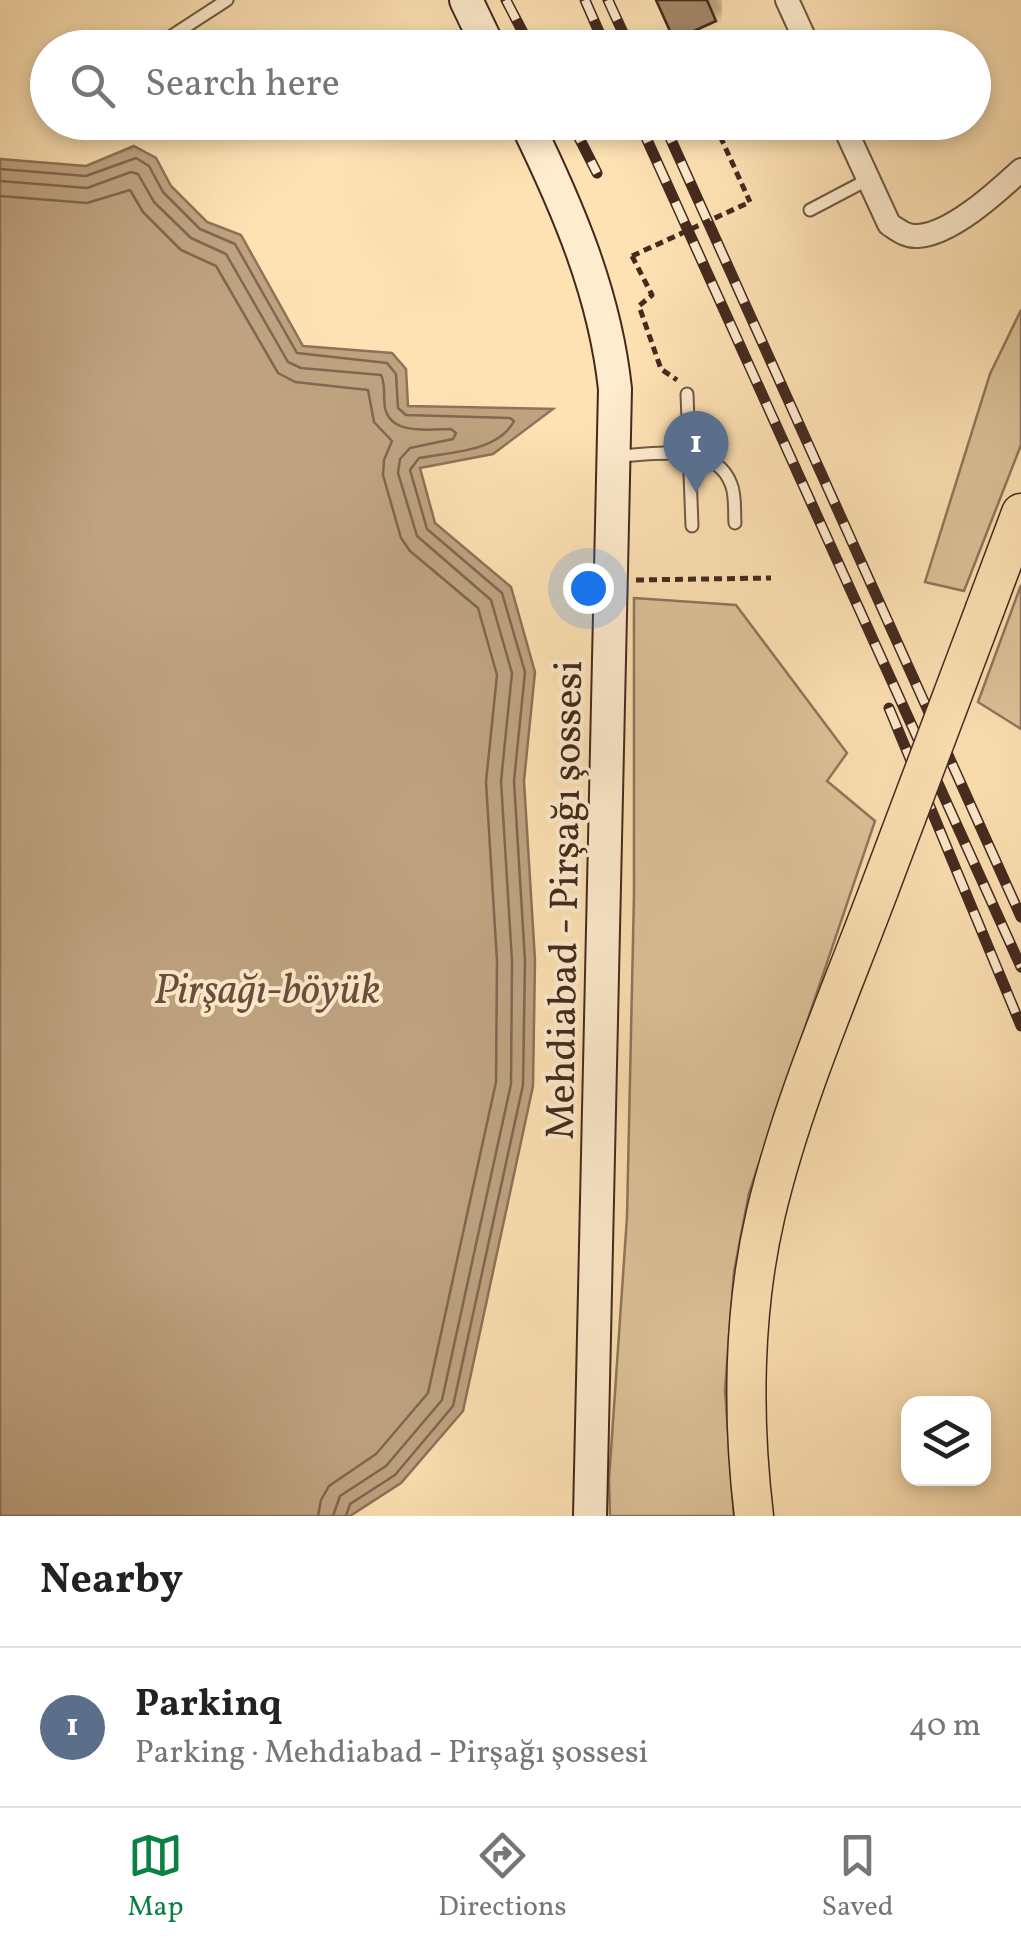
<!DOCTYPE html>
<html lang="en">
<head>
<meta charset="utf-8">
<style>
	:root { --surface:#fff; --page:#f6f6f6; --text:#222; --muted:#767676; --line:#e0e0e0; --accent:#0b8043 }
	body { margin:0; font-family:Vollkorn,serif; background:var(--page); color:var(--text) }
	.controls { position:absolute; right:30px; bottom:30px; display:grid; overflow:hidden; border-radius:20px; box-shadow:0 5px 15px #0003 }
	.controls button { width:90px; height:90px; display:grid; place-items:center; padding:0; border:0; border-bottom:2px solid var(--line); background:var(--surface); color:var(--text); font:50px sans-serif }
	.you { position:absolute; left:588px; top:588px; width:35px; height:35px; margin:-25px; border:8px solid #fff; border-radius:50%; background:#1a73e8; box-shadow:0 0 0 15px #1a73e833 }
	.badge { display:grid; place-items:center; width:65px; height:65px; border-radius:50%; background:var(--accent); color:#fff; font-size:32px; font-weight:700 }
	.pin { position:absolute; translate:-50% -82px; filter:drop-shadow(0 2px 5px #0008) }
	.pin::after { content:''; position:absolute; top:52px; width:35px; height:30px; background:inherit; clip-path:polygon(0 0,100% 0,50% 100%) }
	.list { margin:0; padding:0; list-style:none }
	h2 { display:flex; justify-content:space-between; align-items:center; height:130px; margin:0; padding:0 40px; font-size:42px }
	h2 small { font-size:32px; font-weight:400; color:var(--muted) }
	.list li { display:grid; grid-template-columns:65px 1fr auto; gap:30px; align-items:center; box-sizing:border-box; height:160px; padding:0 40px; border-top:2px solid var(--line) }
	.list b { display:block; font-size:38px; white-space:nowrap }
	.list p { margin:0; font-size:32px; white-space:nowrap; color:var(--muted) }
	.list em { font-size:32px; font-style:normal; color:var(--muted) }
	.icon { flex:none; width:55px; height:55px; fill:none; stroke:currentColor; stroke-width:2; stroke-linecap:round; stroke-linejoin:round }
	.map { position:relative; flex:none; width:1021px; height:1516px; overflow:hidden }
	.search { position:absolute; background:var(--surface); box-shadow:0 5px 15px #0003; left:30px; right:30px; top:30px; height:110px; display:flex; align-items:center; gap:25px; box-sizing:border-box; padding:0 35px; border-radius:55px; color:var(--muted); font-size:38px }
	.sheet { height:290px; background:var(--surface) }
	nav { display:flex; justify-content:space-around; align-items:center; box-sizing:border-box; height:140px; border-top:2px solid var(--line); background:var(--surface); font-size:28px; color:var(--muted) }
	nav a { display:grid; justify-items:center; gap:5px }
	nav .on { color:var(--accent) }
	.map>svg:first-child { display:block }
	.grass { fill:#dec39a; stroke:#91765c; stroke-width:2.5 }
	.water { fill:#bfa381; stroke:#8e7259; stroke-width:2.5 }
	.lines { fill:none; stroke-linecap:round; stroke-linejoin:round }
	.shore { stroke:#826650; stroke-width:2.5 }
	.building { fill:#a5896c; stroke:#44291e; stroke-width:2.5; filter:url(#shadow) }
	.lane-casing { stroke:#725744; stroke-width:15 }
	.street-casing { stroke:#725744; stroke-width:26 }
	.secondary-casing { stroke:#44291e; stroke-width:36 }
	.primary-casing { stroke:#44291e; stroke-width:41 }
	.path { stroke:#44291e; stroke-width:5; stroke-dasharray:8 5; stroke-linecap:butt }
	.lane { stroke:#feecce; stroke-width:11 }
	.street { stroke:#feecce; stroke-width:22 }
	.secondary { stroke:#feecce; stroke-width:32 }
	.primary { stroke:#fee2b4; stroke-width:38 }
	.rail-casing { stroke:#44291e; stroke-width:11 }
	.rail { stroke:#feecce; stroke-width:8; stroke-dasharray:22; stroke-linecap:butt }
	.primary-bridge-casing { stroke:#44291e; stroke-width:41; stroke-linecap:butt }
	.path-bridge { stroke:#44291e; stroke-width:5; stroke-dasharray:8 5; stroke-linecap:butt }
	.primary-bridge { stroke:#fee2b4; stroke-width:38 }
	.labels { text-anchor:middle; stroke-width:8; stroke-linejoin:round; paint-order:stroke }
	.street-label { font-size:40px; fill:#44291e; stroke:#feecce }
	.water-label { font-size:42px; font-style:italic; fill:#694e3c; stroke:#feecce }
</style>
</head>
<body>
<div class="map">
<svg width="1021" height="1516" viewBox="0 0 1021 1516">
	<defs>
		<filter id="shadow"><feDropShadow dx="9" dy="-9" stdDeviation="5" flood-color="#0004"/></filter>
	</defs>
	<rect width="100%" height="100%" fill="#fee2b4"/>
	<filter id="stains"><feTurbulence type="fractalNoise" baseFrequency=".002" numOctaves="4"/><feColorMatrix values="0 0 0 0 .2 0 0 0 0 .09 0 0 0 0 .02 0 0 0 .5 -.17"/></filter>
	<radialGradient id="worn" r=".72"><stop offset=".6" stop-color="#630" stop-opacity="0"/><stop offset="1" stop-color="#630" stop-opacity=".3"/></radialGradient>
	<path class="grass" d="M1021,310v135l-57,146 -39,-9 65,-208z
		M1021,585v144l-43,-27z
		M634,598l102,7 111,148 -20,28 48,40 -126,372 -15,79 -9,118 9,126h-124l-1,-36 18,-263 7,-323z"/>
	<path class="water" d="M134,146l22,12 15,28 36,36 34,13 62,111 89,7 14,16 2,37 145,3 -60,45 -73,14 15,55 76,64 24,85 -11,109 11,179 -2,126 -70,325 -62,72 -51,33h-350v-1357l86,7z"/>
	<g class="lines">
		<path class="shore" d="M0,169l86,7 50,-18 13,8 14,26 37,37 35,15 62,109 90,10 9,11 2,34 8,7 104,3 4,3c-16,31 -64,31 -95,37l-9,12 17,59 75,64 23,79 -11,109 11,180 -2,124 -70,321 -58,69 -45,29 -4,12
			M0,181l87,7 44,-16 7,2 16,28 37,36 35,16 62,108 13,6 80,7c5,10 2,21 4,33 6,28 45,21 66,21l5,4 -3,6 -43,9 -10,11 -2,14 19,63 74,64 21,73 -11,108 11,180 -1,123 -69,316 -56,66 -46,30 -7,20
			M0,196l87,7 43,-13 13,22 38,38 35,16 62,107 17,9 73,8 6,32 18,19 -8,19 -1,15 18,63 9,13 68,57 19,67 -11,107 11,179 -1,121 -68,311 -52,61 -47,32 -8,14 -3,16"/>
	</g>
	<path class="building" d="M656,0h51l9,21 -42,19z"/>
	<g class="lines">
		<defs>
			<path id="lane" d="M170,37l57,-37
				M810,210l57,-30
				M687,394l5,132
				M616,456c36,-1 99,-15 115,28 5,11 3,27 4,39"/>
			<path id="street" d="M787,0l22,48
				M842,122l47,102c9,6 17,13 29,12 34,-2 80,-45 103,-66"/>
			<path id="secondary" d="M466,0l23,48
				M526,122c42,86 79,172 89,267l-25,1127"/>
			<path id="primary" d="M985,609l36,-96
				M754,1516c-12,-98 -11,-206 12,-303 26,-110 73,-217 113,-323"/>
		</defs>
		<use href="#lane" class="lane-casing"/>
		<use href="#street" class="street-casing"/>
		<use href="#secondary" class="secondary-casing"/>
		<use href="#primary" class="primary-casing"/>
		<path class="path" d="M742,122l-19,10 -2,6 29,64
			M632,256l20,39 -13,11 22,63 16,11
			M636,580l135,-2"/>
		<use href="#lane" class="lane"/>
		<use href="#street" class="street"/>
		<use href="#secondary" class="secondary"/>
		<use href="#primary" class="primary"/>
		<defs>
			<path id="rail" d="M506,0l25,48
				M585,0l21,48
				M608,0l22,48
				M571,122l26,51
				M639,122l382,845
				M663,122l358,795
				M889,708l132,318"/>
		</defs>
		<use href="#rail" class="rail-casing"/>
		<use href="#rail" class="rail"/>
		<defs>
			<path id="primary-bridge" d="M879,890l106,-281"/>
		</defs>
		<use href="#primary-bridge" class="primary-bridge-casing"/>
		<path class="path-bridge" d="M632,256l118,-54"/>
		<use href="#primary-bridge" class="primary-bridge"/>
	</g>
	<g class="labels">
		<g class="street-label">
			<text transform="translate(563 900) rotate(-89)" y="14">Mehdiabad - Pirşağı şossesi</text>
		</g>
		<g class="water-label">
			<text x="267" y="1003">Pirşağı-böyük</text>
		</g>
	</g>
	<rect width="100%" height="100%" filter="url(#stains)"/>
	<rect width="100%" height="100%" fill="url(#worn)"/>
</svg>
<div class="controls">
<button><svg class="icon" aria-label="layers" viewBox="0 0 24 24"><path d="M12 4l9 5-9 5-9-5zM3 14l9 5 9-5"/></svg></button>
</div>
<div class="you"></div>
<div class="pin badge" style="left:696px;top:493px;background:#5c6f8a">1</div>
<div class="search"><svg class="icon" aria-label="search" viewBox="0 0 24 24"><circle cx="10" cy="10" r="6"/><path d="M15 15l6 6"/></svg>Search here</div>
</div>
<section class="sheet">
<h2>Nearby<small></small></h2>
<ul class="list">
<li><span class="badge" style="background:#5c6f8a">1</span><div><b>Parkinq</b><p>Parking · Mehdiabad - Pirşağı şossesi</p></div><em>40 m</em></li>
</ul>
</section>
<nav>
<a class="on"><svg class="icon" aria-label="map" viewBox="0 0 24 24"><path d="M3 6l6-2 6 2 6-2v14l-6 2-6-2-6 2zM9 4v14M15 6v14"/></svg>Map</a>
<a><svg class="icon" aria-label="directions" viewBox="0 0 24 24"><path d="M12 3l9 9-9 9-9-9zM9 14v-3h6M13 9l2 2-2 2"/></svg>Directions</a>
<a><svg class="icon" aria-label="saved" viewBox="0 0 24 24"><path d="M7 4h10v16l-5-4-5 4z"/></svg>Saved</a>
</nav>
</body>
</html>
